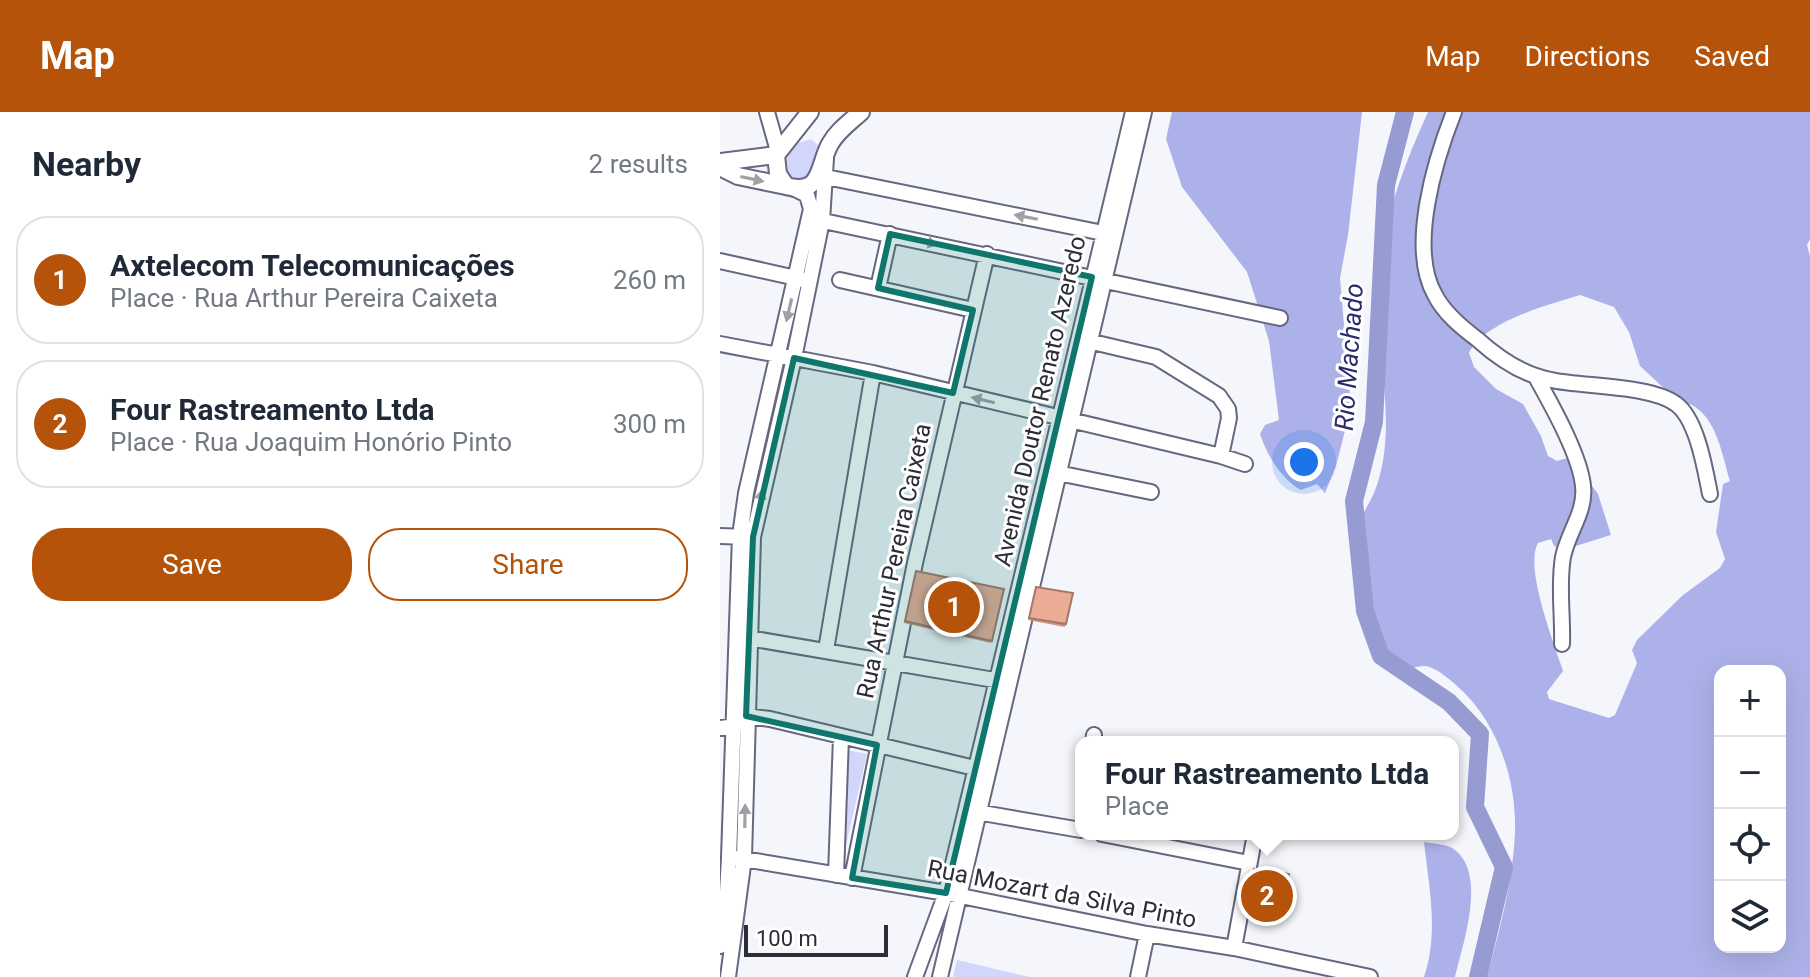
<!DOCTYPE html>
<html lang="en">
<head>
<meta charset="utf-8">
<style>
	:root { --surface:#fff; --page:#f2f2f3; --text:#1f2937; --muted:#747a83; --line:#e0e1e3; --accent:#b45309 }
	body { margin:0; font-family:Roboto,sans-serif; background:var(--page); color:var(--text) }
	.controls { position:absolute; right:24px; bottom:24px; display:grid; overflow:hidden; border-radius:16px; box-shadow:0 8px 32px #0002 }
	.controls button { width:72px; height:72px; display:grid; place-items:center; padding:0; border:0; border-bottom:2px solid var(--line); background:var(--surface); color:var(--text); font:40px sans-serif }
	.scale { position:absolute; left:24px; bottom:20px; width:144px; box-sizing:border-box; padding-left:8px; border:4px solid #2c2d37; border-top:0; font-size:22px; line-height:28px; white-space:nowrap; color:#2c2d37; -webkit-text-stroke:6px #fff; paint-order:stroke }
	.you { position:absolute; left:584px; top:350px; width:28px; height:28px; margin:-20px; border:6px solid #fff; border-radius:50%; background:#1a73e8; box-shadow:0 0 0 12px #1a73e833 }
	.badge { display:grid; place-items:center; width:52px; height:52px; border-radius:50%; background:var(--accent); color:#fff; font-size:26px; font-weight:700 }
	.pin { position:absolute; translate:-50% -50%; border:4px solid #fff; box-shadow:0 2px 8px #0006 }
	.popup { position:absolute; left:355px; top:624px; width:384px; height:104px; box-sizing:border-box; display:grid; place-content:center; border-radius:16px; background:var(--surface); filter:drop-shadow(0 2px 6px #0005); font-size:26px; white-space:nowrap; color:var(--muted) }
	.popup b { font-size:30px; color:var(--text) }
	.popup::after { content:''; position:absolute; left:50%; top:100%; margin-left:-16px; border:16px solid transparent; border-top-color:var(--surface) }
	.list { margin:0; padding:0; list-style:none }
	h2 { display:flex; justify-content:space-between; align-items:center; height:104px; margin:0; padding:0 32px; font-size:34px }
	h2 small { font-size:26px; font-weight:400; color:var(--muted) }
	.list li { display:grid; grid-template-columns:52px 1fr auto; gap:24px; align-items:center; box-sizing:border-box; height:128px; margin:0 16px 16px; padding:0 16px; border:2px solid var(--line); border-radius:32px }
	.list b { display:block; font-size:30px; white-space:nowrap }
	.list p { margin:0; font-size:26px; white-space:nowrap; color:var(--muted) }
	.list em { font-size:26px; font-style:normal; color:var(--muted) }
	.actions { display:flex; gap:16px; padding:24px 32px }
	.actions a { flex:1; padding:18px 0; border:2px solid var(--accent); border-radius:32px; text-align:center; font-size:28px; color:var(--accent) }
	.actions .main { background:var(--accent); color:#fff }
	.icon { flex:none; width:44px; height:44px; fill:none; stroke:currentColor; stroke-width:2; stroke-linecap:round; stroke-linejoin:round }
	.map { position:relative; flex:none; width:1090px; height:865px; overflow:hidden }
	header { display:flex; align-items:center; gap:48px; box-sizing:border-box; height:112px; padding:0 40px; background:var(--accent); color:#fff }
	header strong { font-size:38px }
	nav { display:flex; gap:44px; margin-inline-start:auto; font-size:28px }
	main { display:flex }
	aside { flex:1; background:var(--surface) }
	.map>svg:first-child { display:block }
	.green { fill:#d2d6fb }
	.forest { fill:#acb1e9; fill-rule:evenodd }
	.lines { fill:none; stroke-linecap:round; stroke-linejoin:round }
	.river { stroke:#969bd2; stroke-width:18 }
	.minor-casing { stroke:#65687f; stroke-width:18 }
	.major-casing { stroke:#65687f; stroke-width:20 }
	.minor { stroke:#fff; stroke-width:14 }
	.major { stroke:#fff; stroke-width:16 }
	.wall { fill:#ca9480 }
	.building { fill:#ebac95; stroke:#a47868; stroke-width:2 }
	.oneway { fill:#a0a0a5 }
	.marked { fill:#0f766e; fill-opacity:0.2; stroke:#0f766e; stroke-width:6; stroke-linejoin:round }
	.labels { text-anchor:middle; stroke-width:6; stroke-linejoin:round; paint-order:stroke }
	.street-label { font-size:24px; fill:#2c2d37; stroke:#fff }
	.water-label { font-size:26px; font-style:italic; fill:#2d2a6c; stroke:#fff }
</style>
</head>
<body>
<header>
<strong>Map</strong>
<nav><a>Map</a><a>Directions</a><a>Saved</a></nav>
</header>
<main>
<aside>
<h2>Nearby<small>2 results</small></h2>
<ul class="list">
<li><span class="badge">1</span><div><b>Axtelecom Telecomunicações</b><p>Place · Rua Arthur Pereira Caixeta</p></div><em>260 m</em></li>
<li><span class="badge">2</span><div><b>Four Rastreamento Ltda</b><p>Place · Rua Joaquim Honório Pinto</p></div><em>300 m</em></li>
</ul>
<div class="actions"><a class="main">Save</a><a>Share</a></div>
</aside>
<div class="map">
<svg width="1090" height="865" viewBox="0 0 1090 865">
	<rect width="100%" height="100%" fill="#f5f6fb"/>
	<path class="green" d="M91,27l8,7 -8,32 -20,5 -10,-19 14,-20z
		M123,637l24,5 -26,113z
		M237,848l73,17h-77z"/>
	<path class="forest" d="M452,0h190l-14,123 -8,43 11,129 -15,59 -11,27 -8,-9 -16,6c-20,-11 -34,-35 -41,-56l5,-9 14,-5 -10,-79 -22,-69 -65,-85 -16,-48z
		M708,0h382v127l-3,6 3,11v721h-323c12,-46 26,-95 28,-144 2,-53 -18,-113 -59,-148 -8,-7 -21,-18 -31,-19 -9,0 -22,5 -30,7l-10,-8 -23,-73 2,-42 -7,-24c5,-11 12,-22 17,-33 27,-67 -1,-143 4,-212 5,-61 25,-114 50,-169zM860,183l34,12 15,25 11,34 43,40 7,-2c27,13 32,51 40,77l-7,3 -7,48 9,27 -5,9 -37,27 -46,45 -5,10 5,13 -22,52 -6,3 -60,-19 -2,-7 16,-21c-9,-28 -39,-103 -25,-128l13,-4 3,7 9,4 48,-15 -13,-41 -27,-37 -14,4 -9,-5 -7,-20 -18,-32 -27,-15 -22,-22 -5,-14c16,-32 79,-48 111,-58zM1000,559h60v276h-60z
		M704,730c10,2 24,2 31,8 32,25 8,93 0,127h-31c15,-44 5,-90 0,-135z"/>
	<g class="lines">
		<path class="river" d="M685,0l-19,73 -12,237 -20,79 11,110 16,45 68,46 31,32 -5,73 29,60 -26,110"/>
		<defs>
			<path id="minor" d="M47,0l11,39
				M734,0c-19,48 -46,136 -19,183 9,18 26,32 42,44 21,19 46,36 74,41 32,7 100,5 125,24 21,15 29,65 34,90
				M106,65l282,57
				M94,107l466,99
				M0,149l85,19
				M120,168l133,30
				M158,176l12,-54
				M364,228l72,17 63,39 9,13 1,9 -8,38
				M0,232l153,29 348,83 24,8
				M816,265c15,27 44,78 47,109 3,26 -15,46 -20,71 -5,28 0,58 -1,87
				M333,360l98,20
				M0,424l28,1
				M23,525l263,45
				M106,538l47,-277
				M0,616l15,-2 11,-10 24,3 213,51
				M373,630l1,-7
				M251,699l110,19
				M382,722l147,29
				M18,746l208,35 201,41 87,14 136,29
				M116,763l5,-138
				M132,766l63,-315 72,-309
				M0,834l6,-36 3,-52 11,-322 6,-43 65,-284 -4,-14 -14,-7
				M514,836l21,-114
				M8,865l16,-119 9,-321 41,-179 28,-137 4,-63
				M195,865l31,-84 187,-781
				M220,865l204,-865
				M418,865l9,-43"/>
			<path id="major" d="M90,0l-34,43 2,19 8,12c37,10 32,-21 44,-42 7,-13 20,-22 31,-32
				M0,50l56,-7
				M0,55l18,9 48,10"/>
		</defs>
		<use href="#minor" class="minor-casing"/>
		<use href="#major" class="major-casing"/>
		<use href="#minor" class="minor"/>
		<use href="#major" class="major"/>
	</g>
	<path class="wall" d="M196,459l76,70 -1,2 -87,-20z
		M316,475l37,6 -8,34 -37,-7z
		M534,757l29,45 -2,5 -34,-6z"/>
	<path class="building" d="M196,459l88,18 -12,52 -87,-20z
		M316,475l37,6 -7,31 -37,-6z
		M534,757l35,5 -6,40 -34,-6z"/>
	<defs><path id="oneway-solid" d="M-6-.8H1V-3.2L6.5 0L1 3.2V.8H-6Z" transform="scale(2)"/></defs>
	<g class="oneway">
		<use href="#oneway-solid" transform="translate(32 67) rotate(12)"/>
		<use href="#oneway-solid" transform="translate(306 105) rotate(-169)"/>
		<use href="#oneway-solid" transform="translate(206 130) rotate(12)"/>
		<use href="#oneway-solid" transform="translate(69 198) rotate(103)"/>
		<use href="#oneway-solid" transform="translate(263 288) rotate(-167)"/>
		<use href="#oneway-solid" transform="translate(40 389) rotate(-78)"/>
		<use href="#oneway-solid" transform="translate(25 704) rotate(-89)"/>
	</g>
	<path class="marked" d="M170,122l202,43 -146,616 -94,-15 25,-133 -131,-29 7,-179 41,-179 159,35 20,-83 -95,-22z"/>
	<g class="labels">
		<g class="street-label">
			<text transform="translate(320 289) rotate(-77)" y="8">Avenida Doutor Renato Azeredo</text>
			<text transform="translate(174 449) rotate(-78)" y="8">Rua Arthur Pereira Caixeta</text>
			<text transform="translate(342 782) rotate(11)" y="8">Rua Mozart da Silva Pinto</text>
		</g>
		<g class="water-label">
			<text transform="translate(629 245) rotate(-86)" y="9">Rio Machado</text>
		</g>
	</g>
</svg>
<div class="controls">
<button>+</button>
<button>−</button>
<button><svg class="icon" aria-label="locate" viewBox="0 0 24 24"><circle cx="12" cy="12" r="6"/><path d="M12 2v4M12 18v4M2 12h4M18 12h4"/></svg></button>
<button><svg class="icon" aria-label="layers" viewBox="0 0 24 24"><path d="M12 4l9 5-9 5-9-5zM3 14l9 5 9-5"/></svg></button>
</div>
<div class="scale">100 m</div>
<div class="you"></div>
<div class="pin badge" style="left:234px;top:495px">1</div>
<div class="pin badge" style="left:547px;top:784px">2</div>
<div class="popup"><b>Four Rastreamento Ltda</b>Place</div>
</div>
</main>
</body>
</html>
